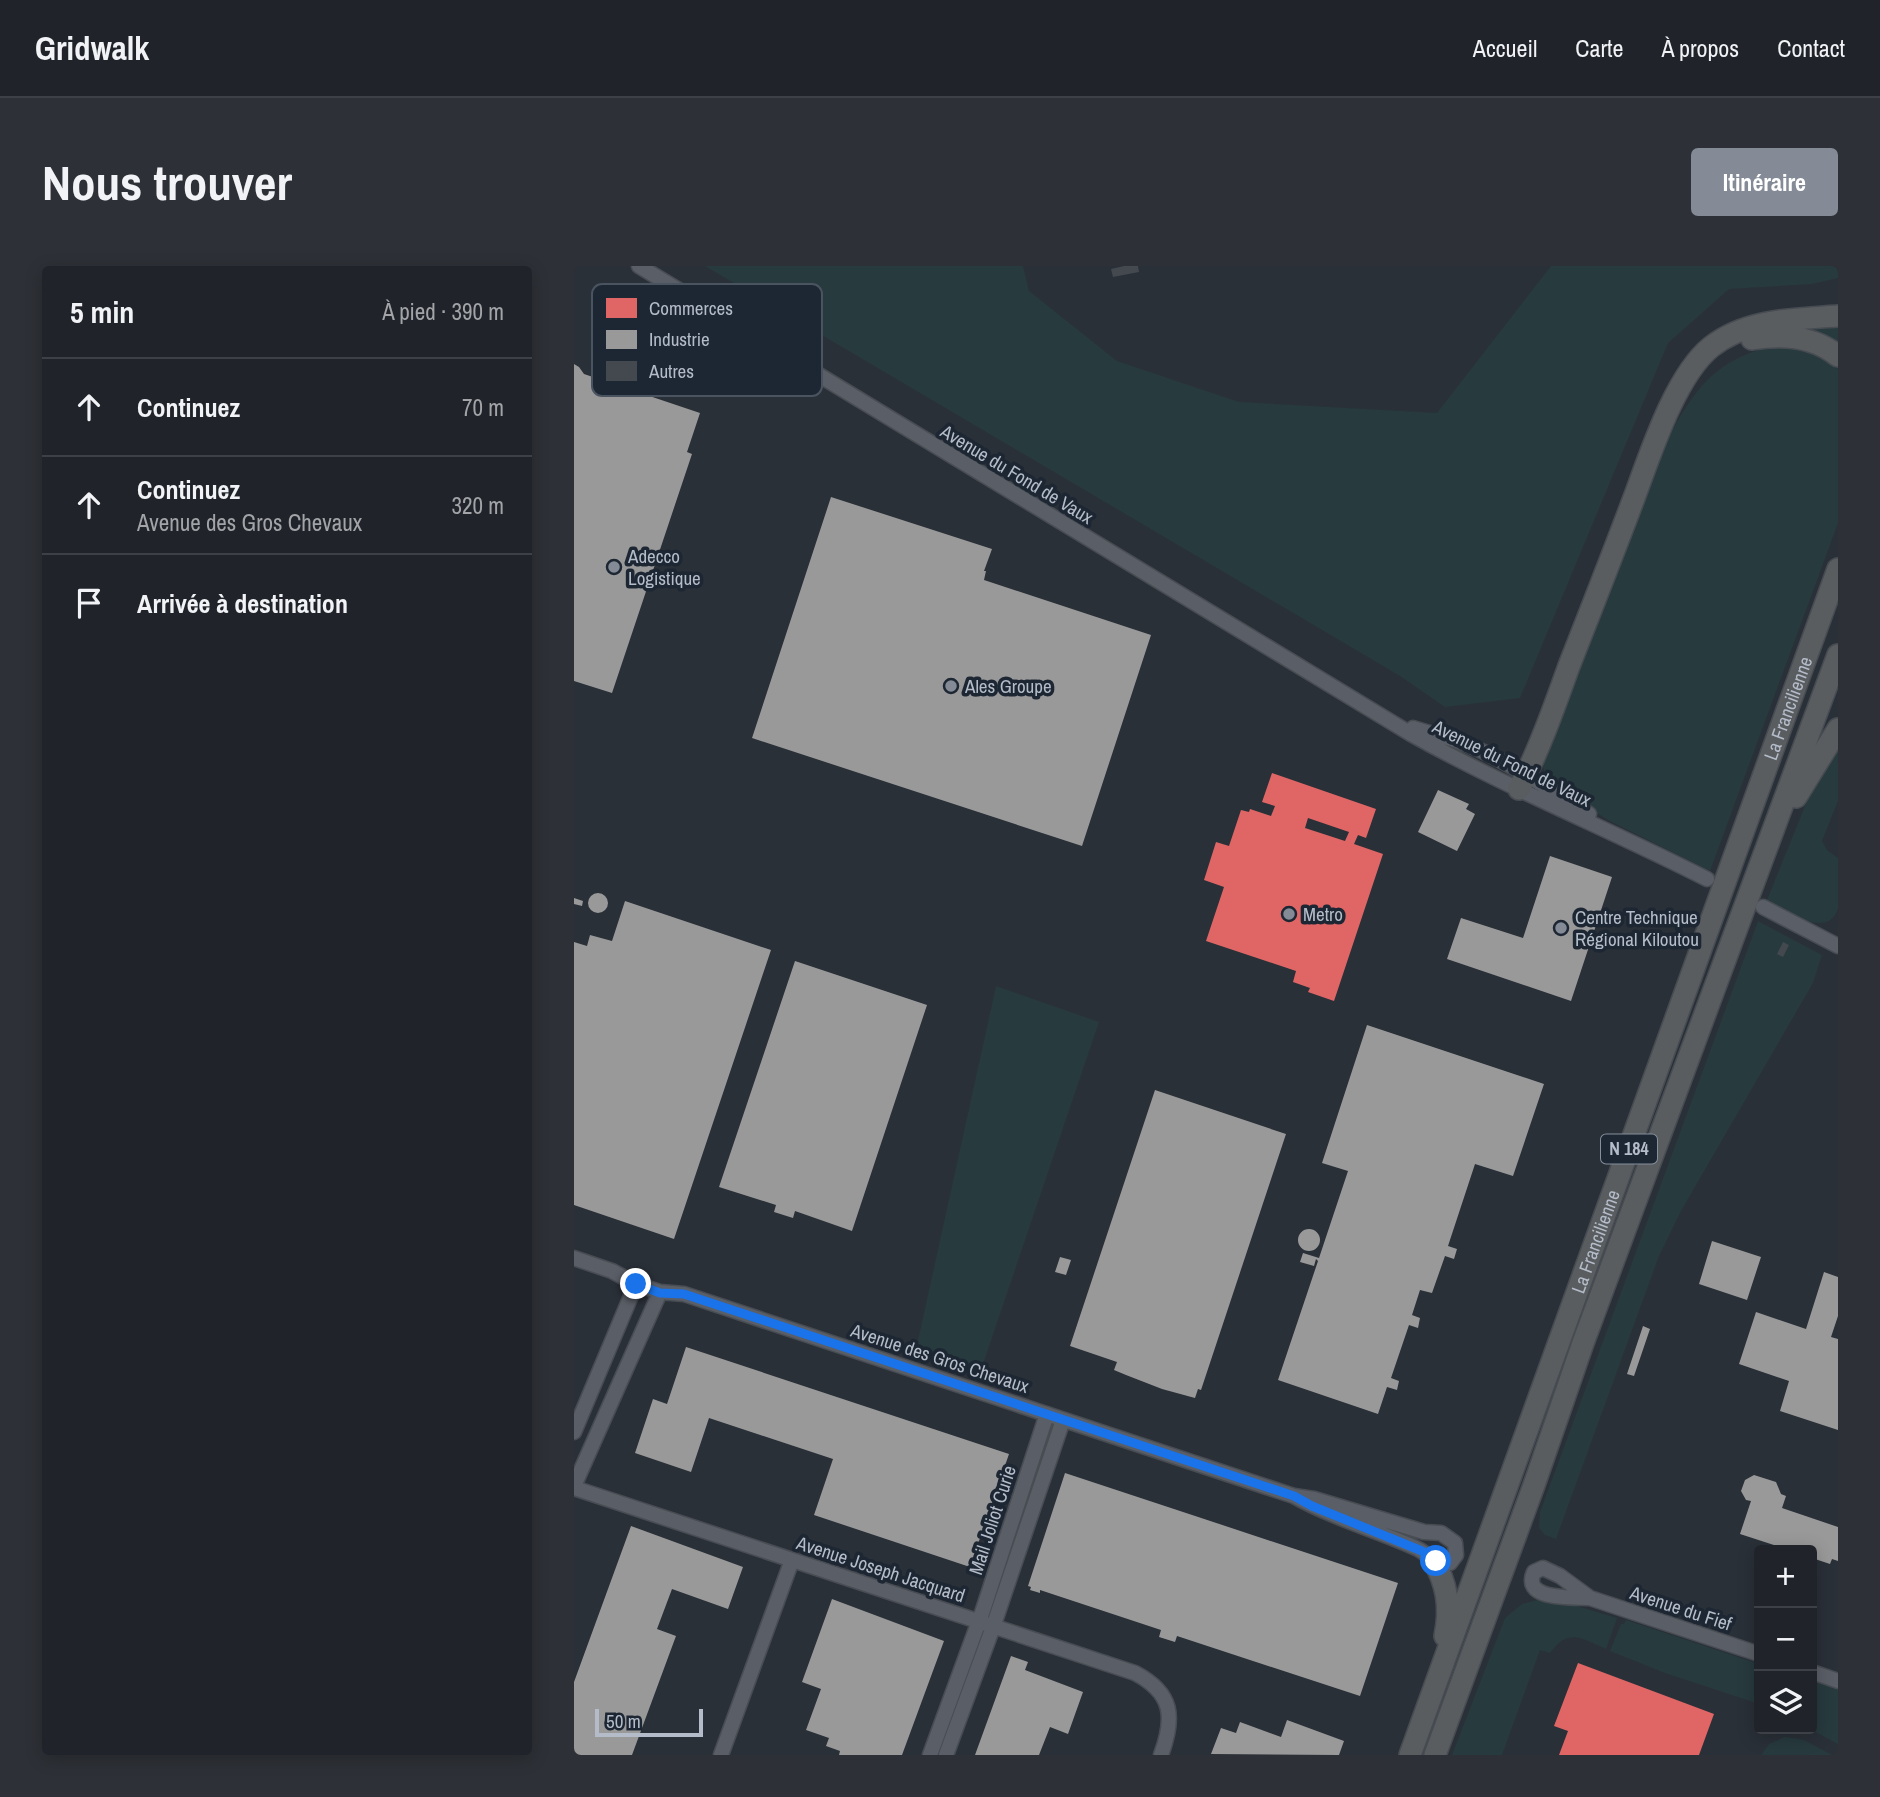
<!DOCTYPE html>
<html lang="fr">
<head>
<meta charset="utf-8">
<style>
	:root { --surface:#20242a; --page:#2d3036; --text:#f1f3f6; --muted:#a2a4a8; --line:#3d4147; --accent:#848b96 }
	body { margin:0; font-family:"Archivo Narrow",sans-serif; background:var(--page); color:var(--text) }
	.controls { position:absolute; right:21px; bottom:21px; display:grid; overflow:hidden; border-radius:7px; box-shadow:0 4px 18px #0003 }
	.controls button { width:63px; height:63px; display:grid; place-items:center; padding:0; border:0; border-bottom:2px solid var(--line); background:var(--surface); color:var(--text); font:35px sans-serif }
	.scale { position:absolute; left:21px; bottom:18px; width:108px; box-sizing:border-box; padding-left:7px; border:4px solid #b4bcc9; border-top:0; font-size:19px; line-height:24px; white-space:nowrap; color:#b4bcc9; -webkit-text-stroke:5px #1d2633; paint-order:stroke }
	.stop { position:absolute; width:21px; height:21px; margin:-16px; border:5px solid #1a73e8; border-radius:50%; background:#fff }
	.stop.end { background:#1a73e8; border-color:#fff; box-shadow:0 2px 7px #0008 }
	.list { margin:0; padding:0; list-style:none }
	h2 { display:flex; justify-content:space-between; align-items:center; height:91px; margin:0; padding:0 28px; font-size:30px }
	h2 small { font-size:23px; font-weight:400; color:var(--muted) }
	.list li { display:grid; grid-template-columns:46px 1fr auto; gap:21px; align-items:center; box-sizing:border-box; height:98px; padding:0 28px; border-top:2px solid var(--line) }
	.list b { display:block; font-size:26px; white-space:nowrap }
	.list p { margin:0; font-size:23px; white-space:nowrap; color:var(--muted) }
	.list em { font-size:23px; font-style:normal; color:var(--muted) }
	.icon { flex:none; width:38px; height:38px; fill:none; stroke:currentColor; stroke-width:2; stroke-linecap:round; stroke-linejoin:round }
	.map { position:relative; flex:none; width:1264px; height:1489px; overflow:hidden; border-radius:7px }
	header { display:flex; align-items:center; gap:42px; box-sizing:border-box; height:98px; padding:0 35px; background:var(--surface); border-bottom:2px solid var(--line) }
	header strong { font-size:33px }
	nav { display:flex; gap:38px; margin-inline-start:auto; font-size:24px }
	.intro { display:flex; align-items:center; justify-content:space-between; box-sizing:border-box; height:168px; padding:0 42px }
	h1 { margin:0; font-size:49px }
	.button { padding:18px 32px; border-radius:7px; background:var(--accent); color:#fff; font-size:24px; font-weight:700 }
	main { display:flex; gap:42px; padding:0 42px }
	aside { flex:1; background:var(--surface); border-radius:7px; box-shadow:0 4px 18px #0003 }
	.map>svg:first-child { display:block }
	.green { fill:#273a3e }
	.shops { fill:#e06666; fill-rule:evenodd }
	.industry { fill:#999 }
	.building { fill:#444950 }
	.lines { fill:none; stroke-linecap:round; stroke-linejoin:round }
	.minor-casing { stroke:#484c53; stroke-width:17 }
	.highway-casing { stroke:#474c53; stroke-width:24 }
	.minor { stroke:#5a5e66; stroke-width:14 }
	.highway { stroke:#5a5d60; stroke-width:21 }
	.route { stroke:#1a73e8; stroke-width:9 }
	.poi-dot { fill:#848b96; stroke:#1d2633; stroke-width:2.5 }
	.labels { text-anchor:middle; stroke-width:7; stroke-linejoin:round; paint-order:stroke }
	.shield { fill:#1d2633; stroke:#878f9c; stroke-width:2 }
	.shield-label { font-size:18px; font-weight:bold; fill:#b4bcc9 }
	.street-label { font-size:19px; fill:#b4bcc9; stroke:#1d2633 }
	.poi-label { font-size:19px; fill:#b4bcc9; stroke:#1d2633; text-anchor:start }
	.key { fill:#1d2633; stroke:#4a5360; stroke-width:2 }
	.key-label { font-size:19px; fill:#b4bcc9 }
</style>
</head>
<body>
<header>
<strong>Gridwalk</strong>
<nav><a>Accueil</a><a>Carte</a><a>À propos</a><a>Contact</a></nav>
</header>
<div class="intro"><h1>Nous trouver</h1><a class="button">Itinéraire</a></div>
<main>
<aside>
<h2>5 min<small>À pied · 390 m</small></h2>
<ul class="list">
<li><svg class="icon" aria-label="ahead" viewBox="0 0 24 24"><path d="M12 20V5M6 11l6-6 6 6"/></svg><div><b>Continuez</b></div><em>70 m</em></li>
<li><svg class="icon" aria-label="ahead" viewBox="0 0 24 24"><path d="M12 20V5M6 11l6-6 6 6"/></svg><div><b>Continuez</b><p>Avenue des Gros Chevaux</p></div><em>320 m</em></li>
<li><svg class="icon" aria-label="arrive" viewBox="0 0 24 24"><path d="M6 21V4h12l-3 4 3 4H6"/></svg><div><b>Arrivée à destination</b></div></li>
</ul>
</aside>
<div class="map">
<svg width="1264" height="1489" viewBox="0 0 1264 1489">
	<rect width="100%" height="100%" fill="#2a3038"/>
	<path class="green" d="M131,0h318l6,25 88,70 122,41 198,11 114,-147h287v12l-26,6 -83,5 -61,54 -148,355 -75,9 -45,-31z
		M1264,57v25l-34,-16 -2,-5z
		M1195,81c25,0 50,3 69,22v154l-128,348 -102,-51 -59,-37 -6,-16 3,-17c28,-71 56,-143 83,-214 20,-50 37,-108 72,-149 19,-22 41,-33 68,-40z
		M1264,472v63l-16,40 5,9 11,8c0,15 0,36 0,50 -10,34 -54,1 -71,-8l40,-99z
		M1184,655l64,34 -9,28 -132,228 -22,45 -103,283 -11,-4 -6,-7 1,-16z
		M422,720l103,36 -120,354 -64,-22z
		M967,1333l26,4 50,15 -11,31c-24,-10 -37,-22 -56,4l-10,-3 -38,105h-50l53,-137 17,-14z
		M1052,1354l133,44v40l-94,-31 -55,-22 11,-27h3z
		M1238,1415l26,8v55l-28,-15z
		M1211,1471l19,3 28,15h-71l8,-11z"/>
	<path class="shops" d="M698,507l104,36 -10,29 -8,-3 -4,9 29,10 -49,147 -26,-9 2,-4 -17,-6 3,-11 -90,-30 18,-54 -20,-7 12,-38 13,4 12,-36 8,2 1,-3 21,7 4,-10 -13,-4zM734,552l41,14 -4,9 -40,-13z
		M1004,1397l136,51 -15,41h-140l9,-24 -14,-5z"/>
	<path class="industry" d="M0,98l5,3 5,7 116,39 -13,39 5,2 -80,239 -38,-12z
		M257,231l161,52 -8,22h2l-2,9 167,55 -69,211 -330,-108z
		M864,524l31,14 -3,5 9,5 -18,37 -39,-19z
		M976,590l62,21 -41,124 -124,-42 14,-41 62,20z
		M14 637a10 10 0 1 1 20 0a10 10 0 1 1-20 0Z
		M0,632l9,3 -1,5 -8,-2z
		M51,635l146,49 -97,289 -100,-34v-263l13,4 3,-11 22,6z
		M221,695l132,44 -75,226 -57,-20 -2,7 -19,-6 2,-7 -57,-18z
		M793,759l177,59 -31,92 -38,-12 -27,82 9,3 -3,10 -9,-3 -13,37 -12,-3 -8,25 8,3 -2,10 -9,-3 -18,53 8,3 -2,9 -10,-3 -9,27 -100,-34 40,-119 -2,-2 -2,7 -14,-4 3,-9 16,5 29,-87 -26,-8z
		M581,824l131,44 -85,256 -3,-1 -3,9 -33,-9 -36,-14 -12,-5 3,-8 -47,-16z
		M724 974a11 11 0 1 1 22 0a11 11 0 1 1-22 0Z
		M1138,975l49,16 -14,43 -48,-16z
		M486,991l11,3 -5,15 -11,-3z
		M1250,1006l14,5v39l-7,21 7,2v91l-58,-19 9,-30 -50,-17 17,-52 50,17z
		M1069,1060l7,3 -16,47 -7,-2z
		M112,1081l323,107 -39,113 -156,-52 19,-56 -124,-41 -18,54 -56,-19 18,-54 14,5z
		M491,1207l333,110 -38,113 -183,-60 -2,6 -16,-5 2,-7 -121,-40v3l-10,-3 1,-3 -3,-1z
		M1180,1209l22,7 5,12 5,2 -4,12 56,19v34l-6,-2 -2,5 -18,-6v-8h-23l-49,-16 11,-33 -5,-1 -5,-9 4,-11z
		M57,1260l112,41 -15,42 -56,-20 -15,40 19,7 -44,119h-58v-73z
		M258,1333l112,42 -42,114h-63l1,-4 -14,-5 3,-8 -23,-8 15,-41 -19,-7z
		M437,1390l17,6 -3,8 58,22 -15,42 -18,-7 -11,28h-64z
		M713,1454l57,21 -5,14 -128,-1 10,-26 15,5 4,-11 41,15z"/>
	<path class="building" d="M550,0h14l1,6 -26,5 -2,-8z
		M1209,676l6,3 -6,12 -6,-3z"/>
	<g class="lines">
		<defs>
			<path id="minor" d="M65,0l772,468c96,54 198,95 296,145
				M839,462c18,6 36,9 53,16 44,18 82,45 123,70
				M1189,641l75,39
				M0,992l38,13 24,13 24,8 24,2 610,202
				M0,1166l62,-148
				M0,1220l86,-194
				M0,1222l561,185c38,20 40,44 26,82
				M720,1230l20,3 110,33 17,1 14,10 1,12 -6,8c-13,3 -23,-10 -34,-15 -40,-18 -83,-30 -122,-52z
				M969,1302l17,8 30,22c-17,-1 -69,3 -56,-26z
				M1016,1332l169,56
				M1238,1406l26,9
				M147,1489l71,-195
				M356,1489l52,-142 65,-199
				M372,1489l47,-128 70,-207"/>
			<g id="highway">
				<path d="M1178,73c30,-5 62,-3 86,17"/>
				<path d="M945,523c20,-39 35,-81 50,-123 22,-56 44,-112 65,-168 16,-43 41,-122 77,-151 35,-28 84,-28 127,-31"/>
				<path d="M1222,531l42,-68"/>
				<path d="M858,1292c15,25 19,49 13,78"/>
				<path id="s1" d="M836,1489l428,-1186"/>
				<path d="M861,1489l99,-270 49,-142 255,-688"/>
			</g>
		</defs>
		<use href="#minor" class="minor-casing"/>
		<use href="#highway" class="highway-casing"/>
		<use href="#minor" class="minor"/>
		<use href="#highway" class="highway"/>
	</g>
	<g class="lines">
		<path class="route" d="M62,1018l24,9 24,1 610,202 18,10 110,45 14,10"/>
	</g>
	<g class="poi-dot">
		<circle cx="40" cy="301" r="7"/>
		<circle cx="377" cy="420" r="7"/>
		<circle cx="715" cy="648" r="7"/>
		<circle cx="987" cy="662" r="7"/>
	</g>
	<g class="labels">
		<rect class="shield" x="1027" y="868.5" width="56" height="29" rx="5"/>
		<g class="shield-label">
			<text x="1055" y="889">N 184</text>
		</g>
		<g class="street-label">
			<text transform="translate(443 208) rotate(31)" y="7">Avenue du Fond de Vaux</text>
			<text dy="7" stroke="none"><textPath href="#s1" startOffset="1113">La Francilienne</textPath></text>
			<text transform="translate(938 497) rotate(26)" y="7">Avenue du Fond de Vaux</text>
			<text dy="7" stroke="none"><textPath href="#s1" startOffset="546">La Francilienne</textPath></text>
			<text transform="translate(366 1092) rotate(18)" y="7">Avenue des Gros Chevaux</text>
			<text transform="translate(418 1254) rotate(-72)" y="7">Mail Joliot Curie</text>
			<text transform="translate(307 1303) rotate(18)" y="7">Avenue Joseph Jacquard</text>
			<text transform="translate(1107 1342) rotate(18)" y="7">Avenue du Fief</text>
		</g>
		<g class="poi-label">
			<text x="54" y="297">Adecco<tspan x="54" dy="22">Logistique</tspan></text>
			<text x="391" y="427">Ales Groupe</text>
			<text x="729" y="655">Metro</text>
			<text x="1001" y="658">Centre Technique<tspan x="1001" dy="22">Régional Kiloutou</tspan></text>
		</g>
	</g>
	<rect x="18" y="18" width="230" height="112" rx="10" class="key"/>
	<rect x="32" y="32" width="31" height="20" fill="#e06666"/>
	<rect x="32" y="64" width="31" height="19" fill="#999"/>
	<rect x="32" y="95" width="31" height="20" fill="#444950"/>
	<g class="key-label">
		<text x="75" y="49">Commerces</text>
		<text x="75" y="80">Industrie</text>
		<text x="75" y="112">Autres</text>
	</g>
</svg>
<div class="controls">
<button>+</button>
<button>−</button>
<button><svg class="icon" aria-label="layers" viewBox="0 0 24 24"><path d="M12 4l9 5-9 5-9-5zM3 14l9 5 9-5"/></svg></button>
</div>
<div class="scale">50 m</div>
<div class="stop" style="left:862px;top:1295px"></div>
<div class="stop end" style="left:62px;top:1018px"></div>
</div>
</main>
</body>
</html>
